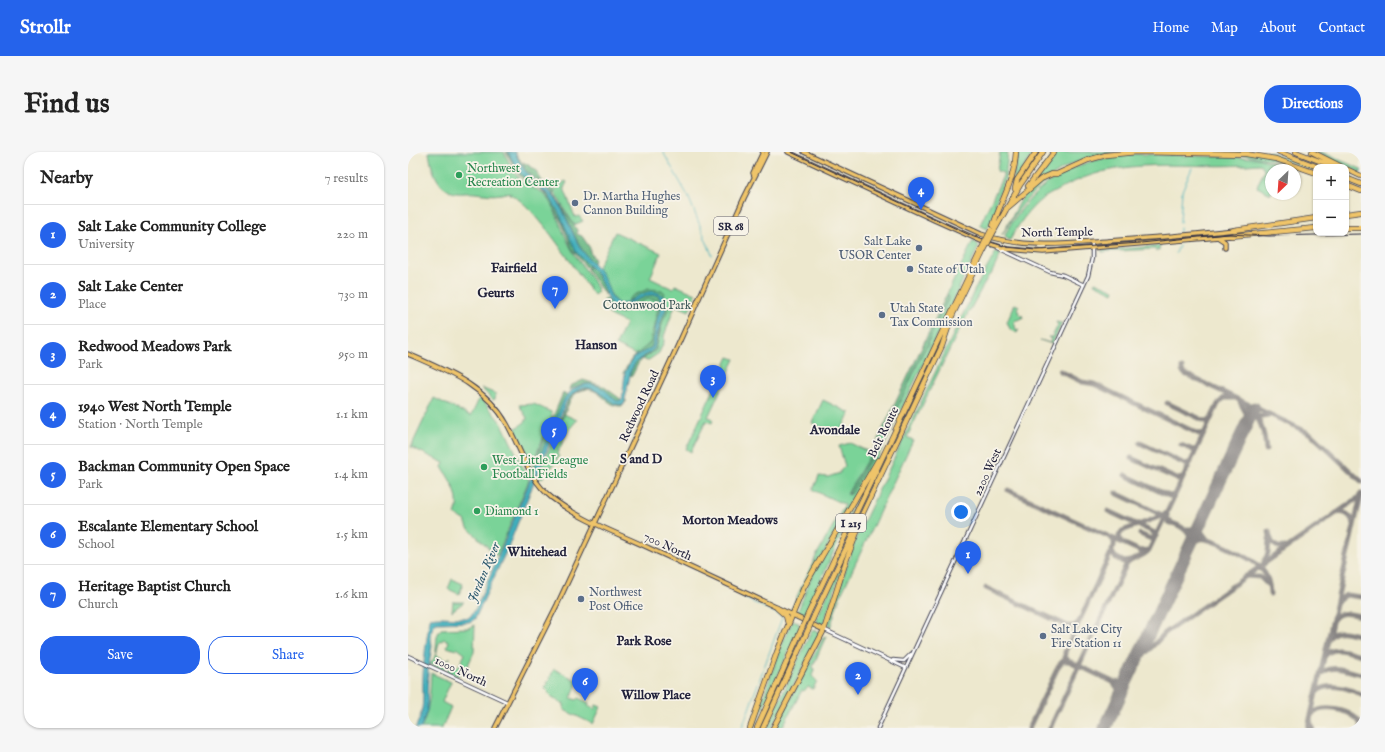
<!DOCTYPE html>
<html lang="en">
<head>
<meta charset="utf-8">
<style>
	:root { --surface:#fff; --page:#f6f6f6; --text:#222; --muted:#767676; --line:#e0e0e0; --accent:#2563eb }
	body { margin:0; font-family:"IM FELL English",serif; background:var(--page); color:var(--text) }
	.controls { position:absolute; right:12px; top:12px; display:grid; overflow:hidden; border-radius:8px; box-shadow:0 1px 3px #0004 }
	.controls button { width:36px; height:36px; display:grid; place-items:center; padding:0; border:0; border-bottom:1px solid var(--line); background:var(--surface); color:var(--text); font:20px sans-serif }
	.compass { position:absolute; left:857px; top:12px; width:36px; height:36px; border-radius:50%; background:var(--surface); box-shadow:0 1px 3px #0004; rotate:205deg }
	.you { position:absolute; left:553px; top:360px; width:14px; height:14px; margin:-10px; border:3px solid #fff; border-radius:50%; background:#1a73e8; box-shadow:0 0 0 6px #1a73e833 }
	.badge { display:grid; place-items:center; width:26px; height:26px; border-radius:50%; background:var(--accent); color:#fff; font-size:13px; font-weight:700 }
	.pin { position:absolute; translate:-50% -33px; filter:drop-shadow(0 1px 2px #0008) }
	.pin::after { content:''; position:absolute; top:21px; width:14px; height:12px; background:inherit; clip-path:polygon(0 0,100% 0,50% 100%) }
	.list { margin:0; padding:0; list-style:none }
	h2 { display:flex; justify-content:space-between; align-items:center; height:52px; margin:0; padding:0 16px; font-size:17px }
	h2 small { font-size:13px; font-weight:400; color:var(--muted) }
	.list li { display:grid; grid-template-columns:26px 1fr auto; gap:12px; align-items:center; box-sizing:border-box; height:60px; padding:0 16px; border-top:1px solid var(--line) }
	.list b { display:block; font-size:15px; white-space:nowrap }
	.list p { margin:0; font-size:13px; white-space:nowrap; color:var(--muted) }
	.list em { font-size:13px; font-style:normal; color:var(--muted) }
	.actions { display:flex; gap:8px; padding:12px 16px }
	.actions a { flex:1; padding:9px 0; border:1px solid var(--accent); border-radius:16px; text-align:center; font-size:14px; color:var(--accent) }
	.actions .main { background:var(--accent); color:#fff }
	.map { position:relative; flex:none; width:953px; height:576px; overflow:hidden; border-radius:16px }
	header { display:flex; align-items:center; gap:24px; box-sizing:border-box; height:56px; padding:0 20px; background:var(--accent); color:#fff }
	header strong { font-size:19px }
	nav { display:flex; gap:22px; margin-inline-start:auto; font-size:14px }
	.intro { display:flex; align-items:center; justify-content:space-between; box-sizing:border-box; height:96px; padding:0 24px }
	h1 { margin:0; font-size:28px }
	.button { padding:10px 18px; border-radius:16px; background:var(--accent); color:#fff; font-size:14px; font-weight:700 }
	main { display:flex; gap:24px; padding:0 24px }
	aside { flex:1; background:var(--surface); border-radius:16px; box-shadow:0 1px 3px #0004 }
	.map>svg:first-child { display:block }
	.green { fill:#7ad398; stroke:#4e7a6a }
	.forest { fill:#63b580; stroke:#426c5e }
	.water { fill:#40afbc; stroke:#31687c }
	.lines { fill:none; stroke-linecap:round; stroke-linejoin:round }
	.stream { stroke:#40afbc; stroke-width:1 }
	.taxiway { stroke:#888584; stroke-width:5 }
	.runway { stroke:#888584; stroke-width:13 }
	.minor-casing { stroke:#404051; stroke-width:4.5 }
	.major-casing { stroke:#404051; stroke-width:5.5 }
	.highway-casing { stroke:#404051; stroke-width:6 }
	.minor { stroke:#fff; stroke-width:2.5 }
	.major { stroke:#efc469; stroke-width:3.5 }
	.highway { stroke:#efc469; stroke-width:4.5 }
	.tram { stroke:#22223b; stroke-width:1 }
	.highway-bridge-casing { stroke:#404051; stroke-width:6; stroke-linecap:butt }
	.highway-bridge { stroke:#efc469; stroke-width:4.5 }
	.leisure-dot { fill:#2e9e5b; stroke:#f7f3e8; stroke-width:1.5 }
	.service-dot { fill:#5c6f8a; stroke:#f7f3e8; stroke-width:1.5 }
	.labels { text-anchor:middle; stroke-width:3.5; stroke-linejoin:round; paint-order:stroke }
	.shield { fill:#f7f3e8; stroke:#62616f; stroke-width:1 }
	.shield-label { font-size:11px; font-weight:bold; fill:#22223b }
	.leisure-label { font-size:12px; fill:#27864d; stroke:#f7f3e8; text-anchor:start }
	.service-label { font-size:12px; fill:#4e5e75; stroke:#f7f3e8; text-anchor:start }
	.street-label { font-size:12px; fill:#22223b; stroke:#f7f3e8 }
	.park-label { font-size:12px; fill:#3c5757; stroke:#f7f3e8 }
	.neighbourhood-label { font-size:13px; font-weight:bold; fill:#22223b; stroke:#f7f3e8 }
	.water-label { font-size:13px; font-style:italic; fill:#2e5a6f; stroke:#f7f3e8 }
</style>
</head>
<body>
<header>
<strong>Strollr</strong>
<nav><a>Home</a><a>Map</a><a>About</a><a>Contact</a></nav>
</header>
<div class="intro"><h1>Find us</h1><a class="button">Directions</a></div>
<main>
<aside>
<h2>Nearby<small>7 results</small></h2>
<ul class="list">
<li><span class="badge">1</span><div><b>Salt Lake Community College</b><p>University</p></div><em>220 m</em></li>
<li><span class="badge">2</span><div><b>Salt Lake Center</b><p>Place</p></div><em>730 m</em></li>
<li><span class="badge">3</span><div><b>Redwood Meadows Park</b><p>Park</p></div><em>950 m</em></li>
<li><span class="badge">4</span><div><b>1940 West North Temple</b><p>Station · North Temple</p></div><em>1.1 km</em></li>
<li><span class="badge">5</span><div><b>Backman Community Open Space</b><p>Park</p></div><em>1.4 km</em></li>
<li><span class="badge">6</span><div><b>Escalante Elementary School</b><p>School</p></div><em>1.5 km</em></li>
<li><span class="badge">7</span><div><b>Heritage Baptist Church</b><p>Church</p></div><em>1.6 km</em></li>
</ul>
<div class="actions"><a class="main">Save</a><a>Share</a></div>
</aside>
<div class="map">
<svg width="953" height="576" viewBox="0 0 953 576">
	<rect width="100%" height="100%" fill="#f7f3e8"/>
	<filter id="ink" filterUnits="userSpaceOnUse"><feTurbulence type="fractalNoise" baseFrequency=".025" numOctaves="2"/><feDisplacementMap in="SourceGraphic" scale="8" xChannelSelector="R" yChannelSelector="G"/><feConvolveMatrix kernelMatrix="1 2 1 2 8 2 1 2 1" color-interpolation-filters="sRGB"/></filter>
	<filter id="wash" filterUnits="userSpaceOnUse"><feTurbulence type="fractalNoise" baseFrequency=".012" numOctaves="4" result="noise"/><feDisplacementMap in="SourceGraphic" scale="16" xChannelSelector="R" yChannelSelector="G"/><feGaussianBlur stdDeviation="0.9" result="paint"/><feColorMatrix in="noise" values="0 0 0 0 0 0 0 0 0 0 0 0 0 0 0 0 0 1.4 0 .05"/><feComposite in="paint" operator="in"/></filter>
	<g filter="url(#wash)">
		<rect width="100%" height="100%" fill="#ede8ce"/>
		<path class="green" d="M21,0h75c6,12 11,25 23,33 6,4 13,4 18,10 13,17 17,38 27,55 8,15 20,25 26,42l-4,3c-19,-25 -58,-89 -84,-101l1,-2c-18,4 -18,3 -36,1 -6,-1 -13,1 -19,0 -19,-3 -25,-25 -27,-41z
			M592,0h8l-3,28 -10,24 3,2 -11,23 -7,-4 23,-49v-3l-6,-2z
			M610,0h16l-21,32h-1z
			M648,0h60c-10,2 -21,4 -31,7 -37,12 -64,43 -83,76l25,-46z
			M818,0h45l45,17v3l-24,-9z
			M906,0h7l40,17v4z
			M728,2l121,4 37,10 -1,2h-22v24l-14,-7 7,-17 -2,-5 -3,-1c-72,7 -136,-12 -201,26 -5,3 -12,6 -16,9 -13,10 -24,26 -32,41l-3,-1 -2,-3c3,-9 10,-19 16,-26 31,-40 67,-52 115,-56z
			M157,29l2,1 -3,6 11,29 4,-1 4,5 -9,4 -20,-34z
			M207,80l46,21 -11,25 23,11 2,-4 21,9 -7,17 -14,-6 -11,31v6l-5,11 -12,8 -31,-16 10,-22 -15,-7 -4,-4 2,-3 7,4h7c-3,-10 -7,-9 -12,-18 -5,-9 -7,-18 -14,-26z
			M565,89l6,5 -92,194 -94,168 -2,1 26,-55 28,-49 -32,-15 6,-14 9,1 12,-4v-2l5,-5 -6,-20 11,-3 21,10 -24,41 3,1 28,-48 38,-79 5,-14 8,-10 -1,-2 21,-45 -2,-3z
			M752,94l-1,4 -3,1 -1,-2 -53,3 -1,-2z
			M588,100l5,1 -10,22h-2l-30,55 -52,107 6,3 -74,159 -9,29 -2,-4 28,-86 119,-249z
			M687,130l19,8 -1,3 -19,-9z
			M607,152l4,2 -2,2 3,7h2l1,3 -9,3 2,9 3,-1 -2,4 -7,-4 -3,-7z
			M648,170l6,1 -10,21 -12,-4 10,3 1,-4 -3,-2h4l6,-12z
			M321,205l6,2 -27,58 5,2 -1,4 -6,-2 -15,31 -5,-3z
			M73,236l15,6 -1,5 -2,1z
			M72,245l22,27 27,56 -32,76 -29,-28 -3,-8 -10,-5c7,-18 -4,-33 -13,-48l2,-4 -33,-16 23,-49 37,18z
			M415,248l27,13 -11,22 -27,-12z
			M126,252l17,8 1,5 -20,47 -17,-35 10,-7 2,-4 -8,-13z
			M156,262l13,6 -9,11 -11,23 2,2 -7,11h-4l-6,12 -3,-2v-4z
			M450,346l-52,115 -4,2 -5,-2 15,-37z
			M437,404h1l-23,69 -6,-3v-4z
			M44,427l11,5 -4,10 -11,-5z
			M45,449l1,1h10l-12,9z
			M385,468l5,2 2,5 -46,101h-2l32,-89z
			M67,473l-1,27 -9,20 -4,-2 -3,6 -11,-5 4,-7 5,3 3,-1 6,-12 -8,-6 -1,2 -9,-3 2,-6 -5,-2 -5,4 -3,12 11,6 3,-4 -5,13 -15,-6c11,-10 2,-26 11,-35l27,-1z
			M406,478l7,3 -50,95h-4l44,-96z
			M418,484l-13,30 1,4 -2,6 5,5 -4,8 -5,-2 -4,4 -2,-1 -20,38h-7l48,-90z
			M146,517l24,12 -7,17 5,2 2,-2 11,5 -1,3 7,3 1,-4 5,2 -8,17 -29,-14v-6l-12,-6 -7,-10z
			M23,521l20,9 -9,20 9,5 -9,21h-21c9,-19 9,-35 10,-55z"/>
		<path class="forest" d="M98,0h2l9,17 6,7 25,18 12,21 16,36 13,13v3l-2,1 -15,-19 -10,-26 -16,-29 -8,-7 -8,-1 -11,-11z
			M107,0l10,16 -2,-6 12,7 7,12 12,6v8l23,35v4l5,2 8,12v4l5,8 -2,3c-5,-5 -10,-11 -13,-17 -10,-18 -16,-39 -29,-54 -13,-15 -30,-18 -36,-40z
			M183,114l12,19 2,10 -18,-26z
			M240,137l14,1 3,3 -2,3c-13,-8 -25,2 -36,5l5,-5z
			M539,142l2,3 -21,45 1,2c-11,13 -18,36 -26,52 -16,33 -33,65 -51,97l-4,1 24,-42z
			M241,143h9l1,3 -2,2 -10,-1c-13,7 -33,26 -43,2l1,-3 11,9h4z
			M252,147c3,5 -6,39 -8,48l-19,11 -8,16 -2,-1 9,-15 18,-15z
			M259,153l3,1 -7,14 -7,30 -17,12 -7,14 -3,-1 7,-13 12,-8 9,-13 4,-21z
			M175,228l20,6 19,14 -5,1c-12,-8 -20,-21 -37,-16 -4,1 -8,4 -11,5l1,-4z
			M184,236c12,6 18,14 31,17l2,-5 2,1 -5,5c-18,2 -23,-25 -44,-14 -11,6 -11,23 -19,31 10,-20 7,-33 33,-35z
			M155,241l4,2 -33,76 -2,-4z"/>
		<path class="water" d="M100,0h7c4,9 7,16 14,23 11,11 20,13 29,27 9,15 14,32 23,47 7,10 18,18 23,29 4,7 5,19 12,24 12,10 35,-28 51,0l-2,9 -4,9 -7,29 -18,13 -5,8 -7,35 -9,-1c-19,-13 -30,-28 -49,-2l-57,143 -34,74 -6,3 -33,1 -4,6 -1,9 1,8 -4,25 -1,39 -6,18h-6c11,-20 7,-33 8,-54 1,-19 4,-38 7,-56 13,-3 27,2 40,-1l6,-9 25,-58 63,-151c10,-14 25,-20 41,-9 4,3 7,8 12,11l5,-1 3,-28 8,-14 19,-11 6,-31 4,-9v-5l-4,-7h-9l-29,12 -9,-3 -14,-30 -21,-22 -16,-37 -12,-21 -25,-18 -6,-7z"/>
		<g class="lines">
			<path class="stream" d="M255,0l25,44 24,59
				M772,70l2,-31 10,-23
				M772,80v-4
				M768,101l3,-7
				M332,444l40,19 2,3 -40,110"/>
			<path class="taxiway" d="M774,216v3l3,3 126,60 50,47
				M652,219l22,11 12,2 105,50 6,-2
				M832,250l7,13 -4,17
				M759,251l38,18 6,-2
				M840,254c13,12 17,27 18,44
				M839,274l8,-9 14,-2
				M732,291l45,21 6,-2
				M773,293l12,5 4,-1
				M723,306l46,21 6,-1
				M717,323l44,21 6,-1
				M600,338l132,61 9,-1
				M708,341l46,22 5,-2v5l4,5
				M700,359l45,21 3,4 -5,3 -11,-5
				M928,361c9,-2 15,2 18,11
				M760,370c11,2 25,10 22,23
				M793,371v8l6,8
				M777,377h8l8,-6
				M861,379c1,10 5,18 16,16
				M713,390l-2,-6 3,-5 42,-16
				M781,396c3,-5 6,-9 11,-9 10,-2 55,21 61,29 7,8 9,16 9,26
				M704,400l3,5 9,5 6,-1
				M856,410l4,-9 1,-14
				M838,424l14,1 8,8
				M578,436l82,38h6l4,-3
				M930,449l8,-6 15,2
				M925,468c7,-10 17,-6 28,-4
				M921,486c8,-11 21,-5 32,-2
				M917,504c8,-11 24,-4 36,-1
				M661,509l-4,-4v-5l49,-106v-5l-3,-3
				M913,522c9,-11 28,-3 40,0
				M719,528l16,-24 22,-23 193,-135 3,-4
				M705,530h9l6,-6
				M908,541c9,-12 34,-5 45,2
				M621,576l30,-63 4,-4h6l44,21 6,8 -1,10
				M642,576l76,-163c6,-8 17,-7 23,-15l69,-146 6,-6h9
				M900,576l53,-233
				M905,576c-17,-28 47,-23 48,0"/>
			<path class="runway" d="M697,576l149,-320"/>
		</g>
	</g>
	<g filter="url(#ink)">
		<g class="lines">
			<defs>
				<path id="minor" d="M590,96l52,24 13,3 21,10
					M417,478l81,38
					M0,504l99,46
					M485,508l11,1 7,-7
					M470,576l210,-452 4,-18v-16"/>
				<path id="major" d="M380,0l146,68 47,21 26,8 36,3 188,-16
					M396,0l177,82c42,15 84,10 127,7 42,-3 84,-6 126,-11
					M346,24l-1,-3 10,-21
					M811,86l6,4v6
					M0,202c38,17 77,31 99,70 14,25 21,55 45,74 28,22 65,35 97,50 58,27 117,54 175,82
					M87,576l62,-123 121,-260 66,-147 23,-46"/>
				<path id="highway" d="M871,0l39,15
					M888,0l39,15
					M904,0l30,15
					M838,2l30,5 40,14
					M938,17l15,7
					M938,26l15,6
					M938,33l15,6
					M620,34l26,-34
					M607,37l2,-9 19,-28
					M598,57l35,-30 11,-5h5l31,-14 18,-5 31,-3 111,2
					M938,62l15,-2
					M585,74c8,-27 22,-45 23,-74
					M938,76h15
					M826,78l82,-12
					M586,79l26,-46 23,-33
					M823,84l85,-8
					M369,456l9,8 2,8
					M400,462l174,-366
					M406,464l128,-270 10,-30 32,-66
					M342,576l27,-76 27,-65 74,-127
					M349,576l45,-100
					M355,576l45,-98
					M365,576l51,-98 22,-69 13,-34"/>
			</defs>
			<use href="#minor" class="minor-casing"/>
			<use href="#major" class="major-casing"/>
			<use href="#highway" class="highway-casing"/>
			<use href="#minor" class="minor"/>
			<use href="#major" class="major"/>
			<use href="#highway" class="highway"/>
			<path class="tram" d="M383,0l183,85 33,10 29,3 105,-7 87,-9 41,2 92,-2"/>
			<defs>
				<path id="highway-bridge" d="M574,96l9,-18
					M576,98l10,-19
					M394,476l6,-14
					M400,478l6,-14"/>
			</defs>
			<use href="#highway-bridge" class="highway-bridge-casing"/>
			<use href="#highway-bridge" class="highway-bridge"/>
		</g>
	</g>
	<g class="leisure-dot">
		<circle cx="51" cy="23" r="4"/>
		<circle cx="76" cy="315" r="4"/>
		<circle cx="69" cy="359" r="4"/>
	</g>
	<g class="service-dot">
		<circle cx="167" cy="51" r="4"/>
		<circle cx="511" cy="96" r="4"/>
		<circle cx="502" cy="117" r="4"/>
		<circle cx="474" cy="163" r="4"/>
		<circle cx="173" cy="447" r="4"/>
		<circle cx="635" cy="484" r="4"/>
	</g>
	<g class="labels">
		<g class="shield">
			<rect x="306" y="65" width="34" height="18" rx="3"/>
			<rect x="428" y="362" width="30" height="18" rx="3"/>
		</g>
		<g class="shield-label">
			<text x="323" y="78">SR 68</text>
			<text x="443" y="375">I 215</text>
		</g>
		<g class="leisure-label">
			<text x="59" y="20">Northwest<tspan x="59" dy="14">Recreation Center</tspan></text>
			<text x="84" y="312">West Little League<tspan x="84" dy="14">Football Fields</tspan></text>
			<text x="77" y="363">Diamond 1</text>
		</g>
		<g class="service-label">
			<text x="175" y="48">Dr. Martha Hughes<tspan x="175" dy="14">Cannon Building</tspan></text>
			<text x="503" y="93" text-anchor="end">Salt Lake<tspan x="503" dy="14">USOR Center</tspan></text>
			<text x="510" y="121">State of Utah</text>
			<text x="482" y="160">Utah State<tspan x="482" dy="14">Tax Commission</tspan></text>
			<text x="181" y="444">Northwest<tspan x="181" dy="14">Post Office</tspan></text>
			<text x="643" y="481">Salt Lake City<tspan x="643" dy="14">Fire Station 11</tspan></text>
		</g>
		<g class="street-label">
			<text transform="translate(649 80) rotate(-1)" y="4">North Temple</text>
			<text transform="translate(231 254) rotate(-65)" y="4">Redwood Road</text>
			<text transform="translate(475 280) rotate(-64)" y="4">Belt Route</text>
			<text transform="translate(579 320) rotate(-65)" y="4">2200 West</text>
			<text transform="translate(260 394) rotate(25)" y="4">700 North</text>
			<text transform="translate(53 519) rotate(25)" y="4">1000 North</text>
		</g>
		<g class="park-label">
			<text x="239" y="157">Cottonwood Park</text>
		</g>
		<g class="neighbourhood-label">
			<text x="106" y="120">Fairfield</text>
			<text x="88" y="145">Geurts</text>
			<text x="188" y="197">Hanson</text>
			<text x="427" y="282">Avondale</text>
			<text x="233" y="311">S and D</text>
			<text x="322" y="372">Morton Meadows</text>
			<text x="129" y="404">Whitehead</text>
			<text x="236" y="493">Park Rose</text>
			<text x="248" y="547">Willow Place</text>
		</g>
		<g class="water-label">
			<text transform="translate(75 420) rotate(-67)" y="5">Jordan River</text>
		</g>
	</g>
</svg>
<div class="controls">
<button>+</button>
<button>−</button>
</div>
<svg class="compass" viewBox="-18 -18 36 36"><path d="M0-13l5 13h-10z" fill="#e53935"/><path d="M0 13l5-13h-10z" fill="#767676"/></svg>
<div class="you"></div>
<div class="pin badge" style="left:560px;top:422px">1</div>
<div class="pin badge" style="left:450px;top:543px">2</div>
<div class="pin badge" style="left:305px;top:246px">3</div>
<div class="pin badge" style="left:513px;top:58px">4</div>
<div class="pin badge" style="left:146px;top:298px">5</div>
<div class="pin badge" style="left:177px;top:549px">6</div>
<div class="pin badge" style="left:147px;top:157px">7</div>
</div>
</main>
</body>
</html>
